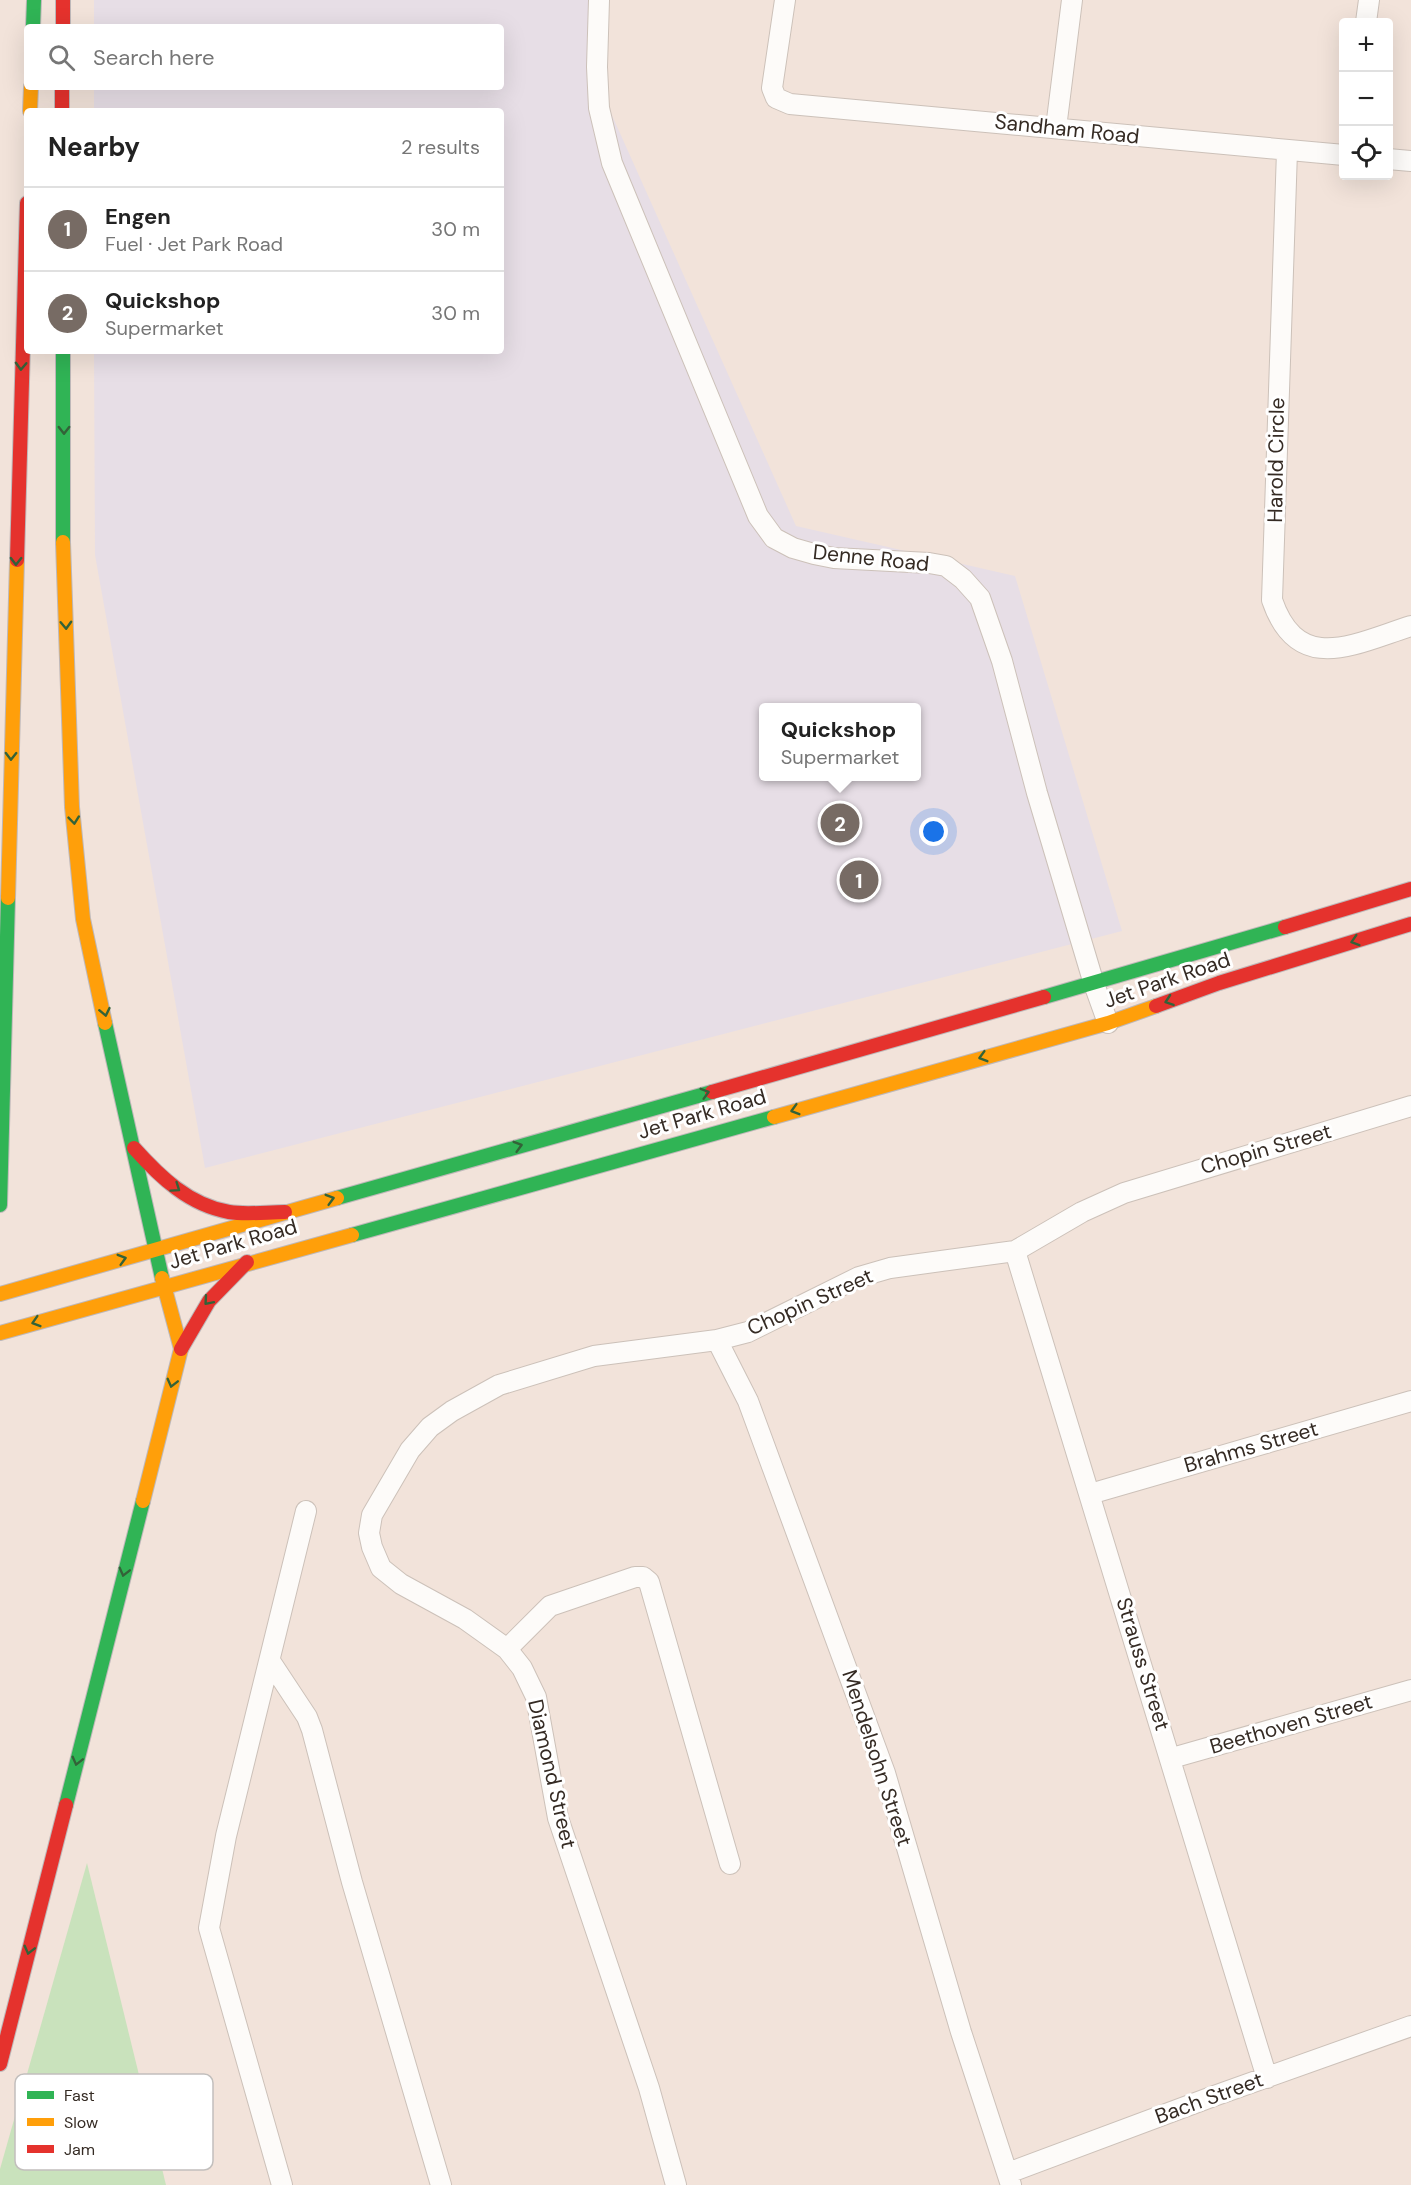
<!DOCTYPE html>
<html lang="en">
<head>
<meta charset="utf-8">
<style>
	:root { --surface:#fff; --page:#f6f6f6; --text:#222; --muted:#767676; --line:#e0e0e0; --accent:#776b64 }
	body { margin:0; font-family:"DM Sans",sans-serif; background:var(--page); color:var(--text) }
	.controls { position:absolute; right:18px; top:18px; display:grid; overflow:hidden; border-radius:6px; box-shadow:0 6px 24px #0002 }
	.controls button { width:54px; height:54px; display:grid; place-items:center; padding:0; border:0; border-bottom:2px solid var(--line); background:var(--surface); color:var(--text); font:30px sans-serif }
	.you { position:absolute; left:934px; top:832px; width:21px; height:21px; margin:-15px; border:4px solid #fff; border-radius:50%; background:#1a73e8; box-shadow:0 0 0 9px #1a73e833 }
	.badge { display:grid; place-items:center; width:39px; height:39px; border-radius:50%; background:var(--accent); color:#fff; font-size:20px; font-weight:700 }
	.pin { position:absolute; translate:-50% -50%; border:3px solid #fff; box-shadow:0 2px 6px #0006 }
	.popup { position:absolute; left:759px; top:703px; width:162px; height:78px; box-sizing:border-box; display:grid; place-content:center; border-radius:6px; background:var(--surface); filter:drop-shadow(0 2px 4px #0005); font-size:20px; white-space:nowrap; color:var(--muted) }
	.popup b { font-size:22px; color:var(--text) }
	.popup::after { content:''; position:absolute; left:50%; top:100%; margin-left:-12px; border:12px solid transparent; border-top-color:var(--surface) }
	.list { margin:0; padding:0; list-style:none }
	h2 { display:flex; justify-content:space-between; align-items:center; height:78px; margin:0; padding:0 24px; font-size:26px }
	h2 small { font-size:20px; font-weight:400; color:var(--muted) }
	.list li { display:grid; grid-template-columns:39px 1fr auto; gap:18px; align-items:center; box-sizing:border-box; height:84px; padding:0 24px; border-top:2px solid var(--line) }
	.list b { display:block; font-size:22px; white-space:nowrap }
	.list p { margin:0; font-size:20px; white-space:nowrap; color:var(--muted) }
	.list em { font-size:20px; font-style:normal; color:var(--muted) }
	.icon { flex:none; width:33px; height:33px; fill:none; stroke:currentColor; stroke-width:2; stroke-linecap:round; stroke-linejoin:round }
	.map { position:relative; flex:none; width:1411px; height:2185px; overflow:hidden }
	.search { position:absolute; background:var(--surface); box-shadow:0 6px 24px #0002; left:24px; top:24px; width:480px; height:66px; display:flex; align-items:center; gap:15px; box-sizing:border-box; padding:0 21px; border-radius:6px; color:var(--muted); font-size:22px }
	.panel { position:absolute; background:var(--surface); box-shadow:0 6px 24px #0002; left:24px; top:108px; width:480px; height:246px; border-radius:6px }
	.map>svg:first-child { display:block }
	.industrial { fill:#e7dee6; fill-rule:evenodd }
	.green { fill:#c9e2bc }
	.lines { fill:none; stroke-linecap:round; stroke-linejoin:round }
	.street-casing { stroke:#ccc1b9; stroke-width:22 }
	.fast-casing { stroke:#beb8b9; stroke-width:16 }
	.slow-casing { stroke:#beb8b9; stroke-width:16 }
	.jam-casing { stroke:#beb8b9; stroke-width:16 }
	.street { stroke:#fdfbf9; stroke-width:20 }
	.fast { stroke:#30b455; stroke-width:14 }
	.slow { stroke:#ff9f0a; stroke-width:14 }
	.jam { stroke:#e5322d; stroke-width:14 }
	.oneway { stroke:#336238 }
	.labels { text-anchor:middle; stroke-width:6; stroke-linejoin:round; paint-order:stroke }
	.street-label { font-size:21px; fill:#352b24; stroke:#fff }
	.key { fill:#fff; stroke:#c2bfbd; stroke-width:1.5 }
	.key-label { font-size:16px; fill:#352b24 }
</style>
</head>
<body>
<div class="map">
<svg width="1411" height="2185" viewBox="0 0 1411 2185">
	<rect width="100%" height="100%" fill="#f2e3da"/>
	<path class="industrial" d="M94,0h496l-1,64 207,462 219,50 107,355 -917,237 -110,-613 -1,-204h407v-240h-407v-24h407v-60h-407zM764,708h152v68h-152z"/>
	<path class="green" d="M87,1863l79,322h-166v-16z"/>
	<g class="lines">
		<defs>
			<path id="street" d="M599,0l-2,67 2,41 13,55 146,353 16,22 19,10 21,6 20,4 95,5 17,3 17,13 17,19 22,63 35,132 57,191 14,39
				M785,0l-13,88 4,10 14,6 554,51
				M1366,22l3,-22
				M1056,128l16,-128
				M1287,151l-15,449c26,76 82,44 139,26
				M1388,159l23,2
				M1015,1251l252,827
				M717,1340l31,61 137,372 76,259 50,153
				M1090,1494l321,-93
				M507,1649l43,-43 85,-29h8l6,5 81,282
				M270,1661l37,56 5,13 40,152 89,303
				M1172,1758l239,-68
				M1008,2173l206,-77 197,-70
				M282,2185l-73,-257 17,-92 80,-325
				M676,2185l-27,-97 -91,-270 -22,-121 -14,-29 -15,-19 -42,-30 -64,-35 -20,-16 -9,-21 -3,-14 3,-18 38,-65 20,-23 22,-16 47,-26 95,-29 123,-16 31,-8 111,-55 31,-9 125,-17 67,-39 42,-19 287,-87"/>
			<path id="fast" d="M33,27l1,-27
				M63,351v191
				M1044,997l241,-70
				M105,1023l57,255
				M337,1198l375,-106
				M0,1205l8,-307
				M352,1235l422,-118
				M66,1805l77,-304"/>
			<path id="slow" d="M30,111l1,-24
				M63,542l9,265 11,112 22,104
				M8,898l9,-338
				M774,1117l334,-94 48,-17
				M0,1294l337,-96
				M0,1333l352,-98
				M143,1501l38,-152 -19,-71"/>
			<path id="jam" d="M63,0v27
				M62,87v24
				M17,560l10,-357
				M1285,927l126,-38
				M1156,1006l63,-23 192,-59
				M712,1092l332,-95
				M134,1148c26,29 55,57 95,64 18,3 38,0 56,0
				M181,1349l28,-48 38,-39
				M0,2064l66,-259"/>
		</defs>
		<use href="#street" class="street-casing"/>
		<use href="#fast" class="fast-casing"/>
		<use href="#slow" class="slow-casing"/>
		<use href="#jam" class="jam-casing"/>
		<use href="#street" class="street"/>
		<use href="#fast" class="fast"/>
		<use href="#slow" class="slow"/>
		<use href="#jam" class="jam"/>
	</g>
	<defs><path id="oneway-chevron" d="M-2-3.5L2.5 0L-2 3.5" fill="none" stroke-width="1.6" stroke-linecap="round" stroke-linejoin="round" transform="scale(1.5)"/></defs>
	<g class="oneway">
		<use href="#oneway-chevron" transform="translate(21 366) rotate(92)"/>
		<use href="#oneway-chevron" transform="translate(64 430) rotate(90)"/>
		<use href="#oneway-chevron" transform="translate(16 561) rotate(91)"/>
		<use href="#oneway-chevron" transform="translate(66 625) rotate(88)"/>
		<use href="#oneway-chevron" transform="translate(11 756) rotate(91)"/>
		<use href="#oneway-chevron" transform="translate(74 820) rotate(84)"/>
		<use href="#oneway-chevron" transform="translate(1355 941) rotate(163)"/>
		<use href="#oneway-chevron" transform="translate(1169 1001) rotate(161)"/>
		<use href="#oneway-chevron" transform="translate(105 1012) rotate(78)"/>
		<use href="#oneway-chevron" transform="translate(983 1057) rotate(164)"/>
		<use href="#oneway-chevron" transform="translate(705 1093) rotate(-16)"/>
		<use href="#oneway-chevron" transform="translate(795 1110) rotate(164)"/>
		<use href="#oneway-chevron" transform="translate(518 1146) rotate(-16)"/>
		<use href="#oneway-chevron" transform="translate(176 1188) rotate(35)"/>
		<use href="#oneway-chevron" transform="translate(330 1199) rotate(-16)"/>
		<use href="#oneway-chevron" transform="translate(122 1259) rotate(-16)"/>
		<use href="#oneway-chevron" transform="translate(208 1301) rotate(131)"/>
		<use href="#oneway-chevron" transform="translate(36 1322) rotate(163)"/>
		<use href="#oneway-chevron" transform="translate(172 1383) rotate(104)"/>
		<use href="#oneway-chevron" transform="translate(124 1572) rotate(104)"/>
		<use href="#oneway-chevron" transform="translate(77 1761) rotate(104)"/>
		<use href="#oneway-chevron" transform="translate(29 1950) rotate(104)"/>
	</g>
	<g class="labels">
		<g class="street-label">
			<text transform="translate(1067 129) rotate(6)" y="7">Sandham Road</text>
			<text transform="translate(1276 460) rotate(-89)" y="7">Harold Circle</text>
			<text transform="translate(871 558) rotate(6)" y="7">Denne Road</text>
			<text transform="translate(1167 980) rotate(-19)" y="7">Jet Park Road</text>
			<text transform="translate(702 1114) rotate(-16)" y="7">Jet Park Road</text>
			<text transform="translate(1266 1149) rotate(-16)" y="7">Chopin Street</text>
			<text transform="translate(233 1244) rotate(-16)" y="7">Jet Park Road</text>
			<text transform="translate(810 1302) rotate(-24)" y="7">Chopin Street</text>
			<text transform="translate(1251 1447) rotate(-16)" y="7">Brahms Street</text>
			<text transform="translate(1143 1664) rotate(73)" y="7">Strauss Street</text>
			<text transform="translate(1291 1724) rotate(-16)" y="7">Beethoven Street</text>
			<text transform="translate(877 1758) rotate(72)" y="7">Mendelsohn Street</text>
			<text transform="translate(552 1774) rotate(77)" y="7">Diamond Street</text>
			<text transform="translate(1209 2098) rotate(-20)" y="7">Bach Street</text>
		</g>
	</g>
	<rect x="15" y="2074" width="198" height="96" rx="9" class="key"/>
	<rect x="27" y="2091" width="27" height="8" fill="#30b455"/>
	<rect x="27" y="2118" width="27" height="8" fill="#ff9f0a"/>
	<rect x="27" y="2145" width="27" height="8" fill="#e5322d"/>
	<g class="key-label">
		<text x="64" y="2101">Fast</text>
		<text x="64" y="2128">Slow</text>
		<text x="64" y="2155">Jam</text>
	</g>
</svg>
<div class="controls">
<button>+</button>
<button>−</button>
<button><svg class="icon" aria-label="locate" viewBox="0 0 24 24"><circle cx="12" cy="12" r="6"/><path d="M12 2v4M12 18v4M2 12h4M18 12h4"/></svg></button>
</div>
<div class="you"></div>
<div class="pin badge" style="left:859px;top:880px">1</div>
<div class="pin badge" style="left:840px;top:823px">2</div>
<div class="popup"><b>Quickshop</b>Supermarket</div>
<div class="search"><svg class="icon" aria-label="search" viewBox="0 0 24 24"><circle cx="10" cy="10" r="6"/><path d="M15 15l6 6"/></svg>Search here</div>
<section class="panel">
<h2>Nearby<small>2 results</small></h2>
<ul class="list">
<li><span class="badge">1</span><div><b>Engen</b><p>Fuel · Jet Park Road</p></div><em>30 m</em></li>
<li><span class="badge">2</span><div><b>Quickshop</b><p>Supermarket</p></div><em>30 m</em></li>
</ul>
</section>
</div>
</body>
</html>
